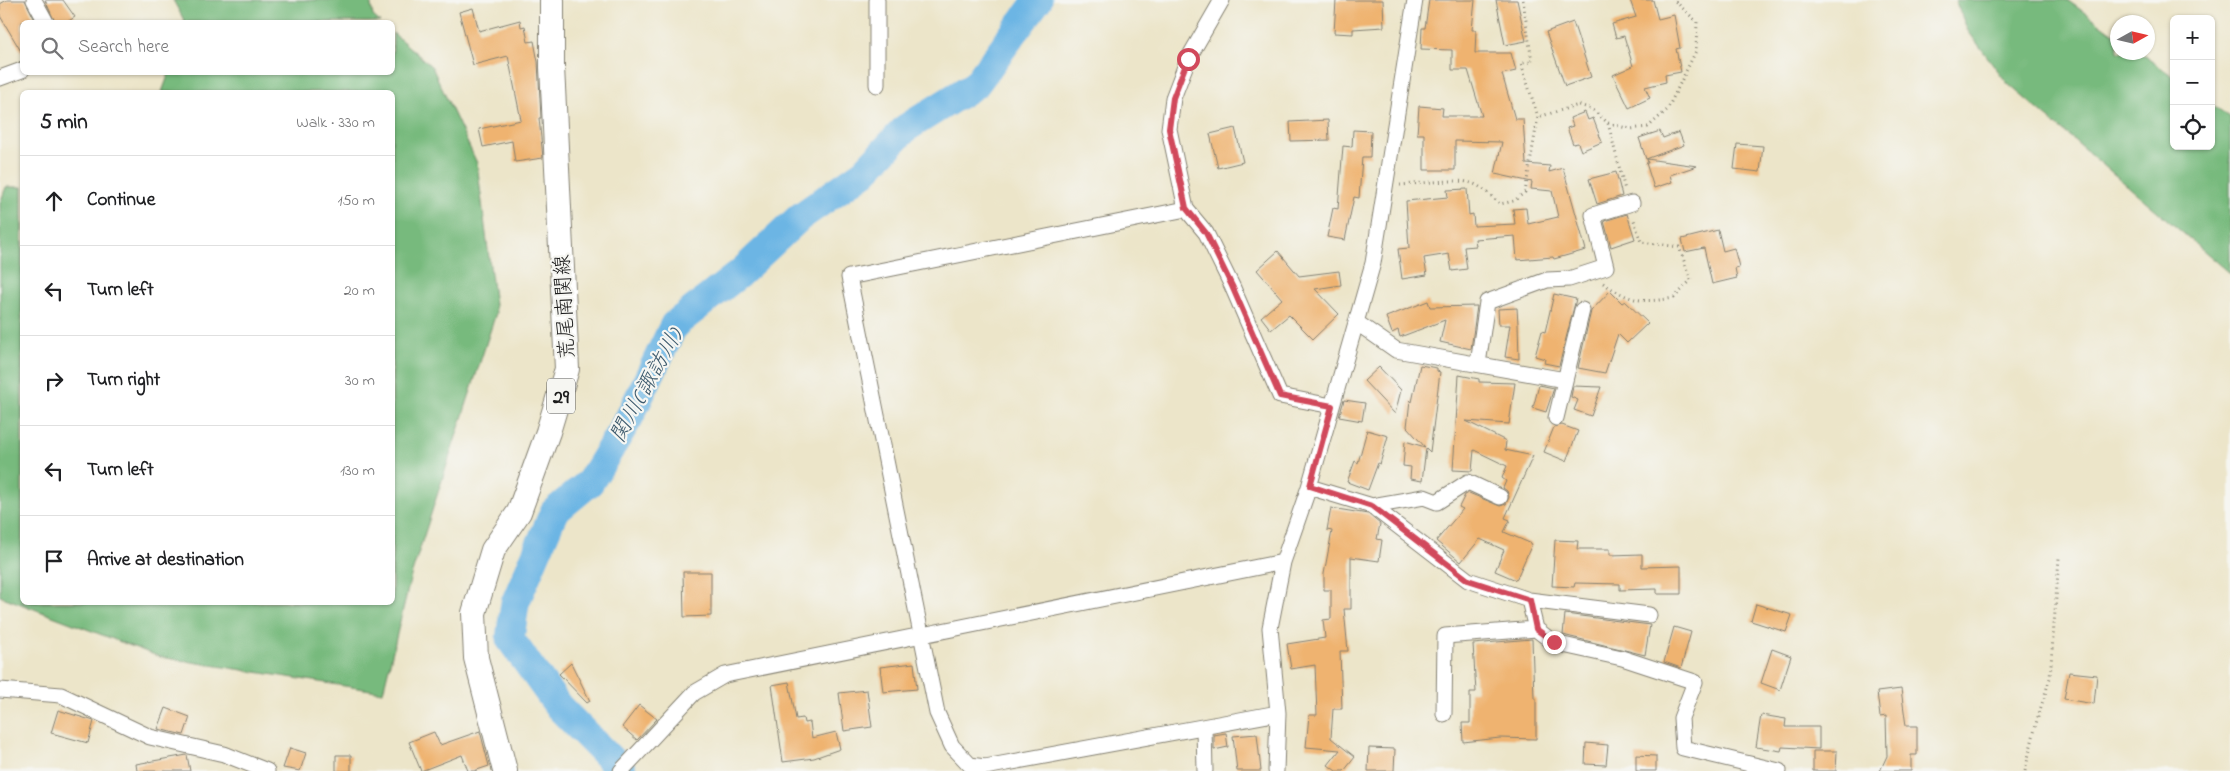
<!DOCTYPE html>
<html lang="en">
<head>
<meta charset="utf-8">
<style>
	:root { --surface:#fff; --page:#f2f2f2; --text:#202124; --muted:#757577; --line:#e0e0e0 }
	body { margin:0; font-family:"Indie Flower","Klee One",sans-serif; background:var(--page); color:var(--text) }
	.controls { position:absolute; right:15px; top:15px; display:grid; overflow:hidden; border-radius:8px; box-shadow:0 1px 4px #0004 }
	.controls button { width:45px; height:45px; display:grid; place-items:center; padding:0; border:0; border-bottom:1px solid var(--line); background:var(--surface); color:var(--text); font:25px sans-serif }
	.compass { position:absolute; left:2110px; top:15px; width:45px; height:45px; border-radius:50%; background:var(--surface); box-shadow:0 1px 4px #0004; rotate:82deg }
	.stop { position:absolute; width:15px; height:15px; margin:-11px; border:4px solid #d1495b; border-radius:50%; background:#fff }
	.stop.end { background:#d1495b; border-color:#fff; box-shadow:0 1px 5px #0008 }
	.list { margin:0; padding:0; list-style:none }
	h2 { display:flex; justify-content:space-between; align-items:center; height:65px; margin:0; padding:0 20px; font-size:21px }
	h2 small { font-size:16px; font-weight:400; color:var(--muted) }
	.list li { display:grid; grid-template-columns:32px 1fr auto; gap:15px; align-items:center; box-sizing:border-box; height:90px; padding:0 20px; border-top:1px solid var(--line) }
	.list b { display:block; font-size:19px; white-space:nowrap }
	.list em { font-size:16px; font-style:normal; color:var(--muted) }
	.icon { flex:none; width:28px; height:28px; fill:none; stroke:currentColor; stroke-width:2; stroke-linecap:round; stroke-linejoin:round }
	.map { position:relative; flex:none; width:2230px; height:771px; overflow:hidden }
	.search { position:absolute; background:var(--surface); box-shadow:0 1px 4px #0004; left:20px; top:20px; width:375px; height:55px; display:flex; align-items:center; gap:12px; box-sizing:border-box; padding:0 18px; border-radius:8px; color:var(--muted); font-size:19px }
	.panel { position:absolute; background:var(--surface); box-shadow:0 1px 4px #0004; left:20px; top:90px; width:375px; height:515px; border-radius:8px }
	.map>svg:first-child { display:block }
	.forest { fill:#77ba7d; stroke:#4a6b4c }
	.lines { fill:none; stroke-linecap:round; stroke-linejoin:round }
	.river { stroke:#6cb5e4; stroke-width:29 }
	.building { fill:#efb36f }
	.minor-casing { stroke:#848072; stroke-width:17 }
	.primary-casing { stroke:#848072; stroke-width:26 }
	.path { stroke:#848072; stroke-width:3; stroke-dasharray:1 4; stroke-linecap:butt }
	.minor { stroke:#fff; stroke-width:15 }
	.primary { stroke:#fff; stroke-width:24 }
	.route { stroke:#d1495b; stroke-width:6 }
	.labels { text-anchor:middle; stroke-width:4.5; stroke-linejoin:round; paint-order:stroke }
	.shield { fill:#f6f6f2; stroke:#5d5d5c; stroke-width:1 }
	.shield-label { font-size:20px; font-weight:bold; fill:#1c1c1c }
	.street-label { font-size:21px; fill:#1c1c1c; stroke:#f6f6f2 }
	.water-label { font-size:22px; font-style:italic; fill:#3c596c; stroke:#f6f6f2 }
</style>
</head>
<body>
<div class="map">
<svg width="2230" height="771" viewBox="0 0 2230 771">
	<rect width="100%" height="100%" fill="#f6f6f2"/>
	<filter id="ink" filterUnits="userSpaceOnUse"><feTurbulence type="fractalNoise" baseFrequency=".02" numOctaves="2"/><feDisplacementMap in="SourceGraphic" scale="10" xChannelSelector="R" yChannelSelector="G"/><feConvolveMatrix kernelMatrix="1 2 1 2 8 2 1 2 1" color-interpolation-filters="sRGB"/></filter>
	<filter id="wash" filterUnits="userSpaceOnUse"><feTurbulence type="fractalNoise" baseFrequency=".0096" numOctaves="4" result="noise"/><feDisplacementMap in="SourceGraphic" scale="20" xChannelSelector="R" yChannelSelector="G"/><feGaussianBlur stdDeviation="1.12" result="paint"/><feColorMatrix in="noise" values="0 0 0 0 0 0 0 0 0 0 0 0 0 0 0 0 0 1.4 0 .05"/><feComposite in="paint" operator="in"/></filter>
	<g filter="url(#wash)">
		<rect width="100%" height="100%" fill="#ece5c9"/>
		<path class="forest" d="M173,0h197l3,16 7,6h-195z
			M1955,0h112l50,36 1,16 22,1 34,24v69h37v-42l19,13v156l-222,-189 -40,-53z
			M393,33l39,34 45,96 19,150 -85,263 -28,116 -223,-35 -160,-61v-393l6,-16h16v415h370v-510h-230l7,-19 223,-1z"/>
		<g class="lines">
			<path class="river" d="M622,771l-63,-64 -49,-68 5,-36 39,-91 36,-30 39,-64 45,-93 65,-51 61,-57 64,-45 42,-44 70,-44 62,-84"/>
		</g>
		<g id="blocks">
			<path class="building" d="M7,0h18l11,22h-14v31l-22,-37v-12z
				M45,0h18l12,17 -8,5h-12z
				M1336,0h47l1,27 -31,2v5l-19,-1z
				M1429,0h46l-3,30h4l-1,23h36l5,18 -14,3 13,45h8l3,45 24,2 -1,6 14,-4 23,82 -32,9 -1,-2 -36,3 -2,-24 -40,3 1,7 -12,1 3,22 -15,2 -3,-17 -25,4 3,17 -25,4 -4,-30 11,-1 -3,-47 42,-4 -1,-7 20,-1 2,26 4,-1 1,12 41,-2 -2,-15 13,-1 2,16 30,-7 -6,-26 -21,-2 1,-7 -37,-8 7,-32 -47,-1v29h-31v-36h-7l2,-28 24,2 -1,8h40l-14,-46h-16v-20l-31,-1 1,-21h3z
				M1496,0h21l9,41 -21,4z
				M1630,0h23l5,19 16,-4 6,33 -4,1 5,23 -16,3 1,7 -21,5 5,11 -21,10 -16,-33 20,-9 -9,-30 -8,2 -4,-14 24,-7z
				M473,8l6,23 41,-11 1,7 4,-1 3,16 6,-1 4,21 3,56h-2l4,40 -28,4 -3,-21 -29,6 -4,-18 42,-9 -13,-64 -35,9 -14,-53z
				M1573,22l18,55 -26,9 -19,-54z
				M1585,112l3,8 5,-2 9,24 -21,9 -3,-8 -5,1 -6,-16 6,-2 -3,-8z
				M1328,120l1,20 -38,1 -1,-19z
				M1235,128l8,34 -25,6 -8,-34z
				M1353,130l18,1 -1,26h-8l-3,41 -5,-1 -9,43 -18,-3 6,-29 5,1 5,-63 9,1z
				M1660,131l3,7 16,-6 5,13 -38,14 -7,-21z
				M1737,144l26,2 -3,26 -26,-3z
				M1647,159l50,7 -27,9 2,7 -18,6 -8,-25h2z
				M1616,172l6,24 -25,8 -8,-25z
				M1627,214l8,25 -24,8 -7,-26z
				M1718,230l5,21 11,-3 5,19 -4,1 2,10 -25,6 -8,-36 -19,4 -3,-13z
				M1278,251l21,25 40,-5 2,14 -26,4 24,25 -26,25 -24,-24 -18,15 -10,-13 21,-18 -25,-29z
				M1610,291l12,12 3,-2 23,22 -21,20 -9,-9 -13,39 -27,-5 13,-57z
				M1554,294l22,5 -17,67 -15,-3 1,-4 -10,-3 7,-25 3,1z
				M1428,301l2,6 47,-1 -6,43 -31,-7 5,-22 -45,17 -2,-7 -6,3 -6,-16z
				M1517,308l1,16 1,35 -14,-2 5,-32h-11l-1,-16z
				M1420,365l17,3v3l3,1 -10,80 -4,-4 -4,33 -12,-2 1,-12 -8,-1 2,-25 20,6 -18,-20 3,-27 2,2z
				M1379,367l22,23 -6,24 -31,-33z
				M1459,375l20,4v3l36,1 -6,41 -43,-3 40,20 -1,9 28,6 -28,62 5,2 -6,12 28,12 -16,36 -21,-9 9,-21 -24,-11 -19,23 -25,-21 27,-32 -4,-2 6,-12 4,-2 31,13 6,-2 3,-7 -2,-6 -4,-3 3,-7 -4,-3 5,-12 -33,-16 -2,21 -19,-1z
				M1539,385l15,3 -8,24 -13,-4z
				M1573,386l28,1 -10,29 -17,-6 4,-10 -7,-3z
				M1344,400l21,3 -3,18 -23,-4z
				M1562,425l16,6 -12,30 -22,-9 10,-25z
				M1367,430l21,6 -8,28 -2,-1 -10,27 -21,-8 8,-21 3,2z
				M1331,508l37,6 12,10 -3,15 5,1 -3,21 -28,-4v52h-7l4,42h-8l2,58h-9l-2,29 24,19 -11,14h-8l-8,-6 12,-15 -34,-3 3,-32h8l-2,-50 -24,4 -4,-25 38,-6 -2,-18 8,-1v-29h-7v-16l8,-43 -5,-1z
				M1555,540l23,1 -1,8h33v6l32,-1v13l39,-1v28h-24v-5l-37,1v-6l-45,-1 -1,4 -22,-1z
				M683,572h28v44l-27,1z
				M1756,604l36,11 -6,17 -35,-11z
				M1565,614l85,11 -5,30 -82,-20z
				M1674,627l17,5 -10,36 -17,-6z
				M1532,639l2,59h2v41l-36,-1 -37,4 -1,-19h8v-31h6l-3,-48z
				M1772,649l19,7 -11,34 -19,-7z
				M571,663l19,38 -3,2 -28,-29z
				M914,663l3,26 -34,3 -3,-25z
				M2069,672l28,3 -3,29 -30,-5z
				M789,682l7,37 7,-1 1,5 6,-1 2,16 24,-6 4,17 -26,9 -31,4 -11,-77z
				M1901,689l5,37h11v29h-6v16h-31l7,-15 -1,-40 -6,1 -3,-25z
				M867,690l5,37 -28,4 -5,-38z
				M639,705l18,14 -20,21 -15,-13z
				M166,708l24,9 -6,18 -26,-6z
				M58,710l36,11 -6,22 -37,-10z
				M1761,715l25,4 -1,8h34v22l-37,-2 -1,4 -25,-4z
				M480,731l9,35 -15,5h-6l-6,-16 -41,16 -12,-29 25,-10 6,13z
				M1226,733l2,14 -14,3v-15z
				M1257,734l4,37h-24l-4,-35z
				M1586,743l22,2 -2,20 -21,-1z
				M290,748l16,5 -6,18 -17,-3z
				M1369,748l26,1 -1,22h-26z
				M1813,751h24l-1,20h-23z
				M187,755l3,16h-53l-1,-7z
				M336,755h15v16h-15z
				M1636,755l20,1v15h-20z"/>
		</g>
	</g>
	<g filter="url(#ink)">
		<use href="#blocks" fill-opacity="0" stroke="#848072" stroke-width="1"/>
		<g class="lines">
			<defs>
				<path id="minor" d="M34,0l12,22
					M877,0v85
					M1222,0l-34,59 -15,39 -4,31 17,80 20,24 26,53 48,110 52,10
					M0,78l22,-8
					M1186,209l-337,68 88,436 15,33 18,19 15,2 293,-54
					M1356,322l40,28 169,30
					M1478,364l9,-62 60,-22 22,-1 37,-12 -13,-52 39,-12
					M1556,418l26,-108
					M1309,487l63,19 96,74 61,20 7,29 18,14 68,15 73,24 -14,36 2,30 96,23
					M1372,506l52,-9 13,5 31,-20 32,15
					M1529,600l120,15
					M0,690l61,5 89,42 74,17 43,17
					M1444,714l1,-78 91,-7
					M1204,728l1,43
					M621,771l73,-78 31,-18 558,-113
					M1276,771l2,-58 -8,-85 13,-66 26,-75 64,-224 42,-263"/>
				<path id="primary" d="M505,771l-29,-113 -2,-45 19,-63 26,-38 29,-80 19,-63 -15,-302v-67"/>
			</defs>
			<use href="#minor" class="minor-casing"/>
			<use href="#primary" class="primary-casing"/>
			<path class="path" d="M1523,0l9,62 -11,1 17,54
				M1608,123l22,6 18,-2 19,-17 29,-59 1,-29 -23,-22
				M1400,185c18,-1 56,-7 71,-2 11,3 21,14 29,21l14,-3 11,-9 13,-75 41,-12 13,4 16,14 17,67
				M1603,283c29,19 38,20 71,15l17,-18 -12,-33 -38,-5 -8,-25
				M2025,771l12,-51 13,-42 9,-120"/>
			<use href="#minor" class="minor"/>
			<use href="#primary" class="primary"/>
		</g>
	</g>
	<g class="lines" filter="url(#ink)">
		<path class="route" d="M1188,59l-15,39 -4,31 17,79 20,25 26,53 48,110 52,10 -22,80 62,20 96,74 62,20 6,29 18,13"/>
	</g>
	<g class="labels">
		<rect class="shield" x="547" y="378.5" width="28" height="35" rx="4"/>
		<g class="shield-label">
			<text x="561" y="403">29</text>
		</g>
		<g class="street-label">
			<text transform="translate(564 307) rotate(-93)" y="7">荒尾南関線</text>
		</g>
		<g class="water-label">
			<text transform="translate(645 385) rotate(-61)" y="8">関川(諏訪川)</text>
		</g>
	</g>
</svg>
<div class="controls">
<button>+</button>
<button>−</button>
<button><svg class="icon" aria-label="locate" viewBox="0 0 24 24"><circle cx="12" cy="12" r="6"/><path d="M12 2v4M12 18v4M2 12h4M18 12h4"/></svg></button>
</div>
<svg class="compass" viewBox="-18 -18 36 36"><path d="M0-13l5 13h-10z" fill="#e53935"/><path d="M0 13l5-13h-10z" fill="#757577"/></svg>
<div class="stop" style="left:1188px;top:59px"></div>
<div class="stop end" style="left:1554px;top:642px"></div>
<div class="search"><svg class="icon" aria-label="search" viewBox="0 0 24 24"><circle cx="10" cy="10" r="6"/><path d="M15 15l6 6"/></svg>Search here</div>
<section class="panel">
<h2>5 min<small>Walk · 330 m</small></h2>
<ul class="list">
<li><svg class="icon" aria-label="ahead" viewBox="0 0 24 24"><path d="M12 20V5M6 11l6-6 6 6"/></svg><div><b>Continue</b></div><em>150 m</em></li>
<li><svg class="icon" aria-label="left" viewBox="0 0 24 24"><path d="M17 20v-9H6M10 6l-5 5 5 5"/></svg><div><b>Turn left</b></div><em>20 m</em></li>
<li><svg class="icon" aria-label="right" viewBox="0 0 24 24"><path d="M7 20v-9h11M14 6l5 5-5 5"/></svg><div><b>Turn right</b></div><em>30 m</em></li>
<li><svg class="icon" aria-label="left" viewBox="0 0 24 24"><path d="M17 20v-9H6M10 6l-5 5 5 5"/></svg><div><b>Turn left</b></div><em>130 m</em></li>
<li><svg class="icon" aria-label="arrive" viewBox="0 0 24 24"><path d="M6 21V4h12l-3 4 3 4H6"/></svg><div><b>Arrive at destination</b></div></li>
</ul>
</section>
</div>
</body>
</html>
